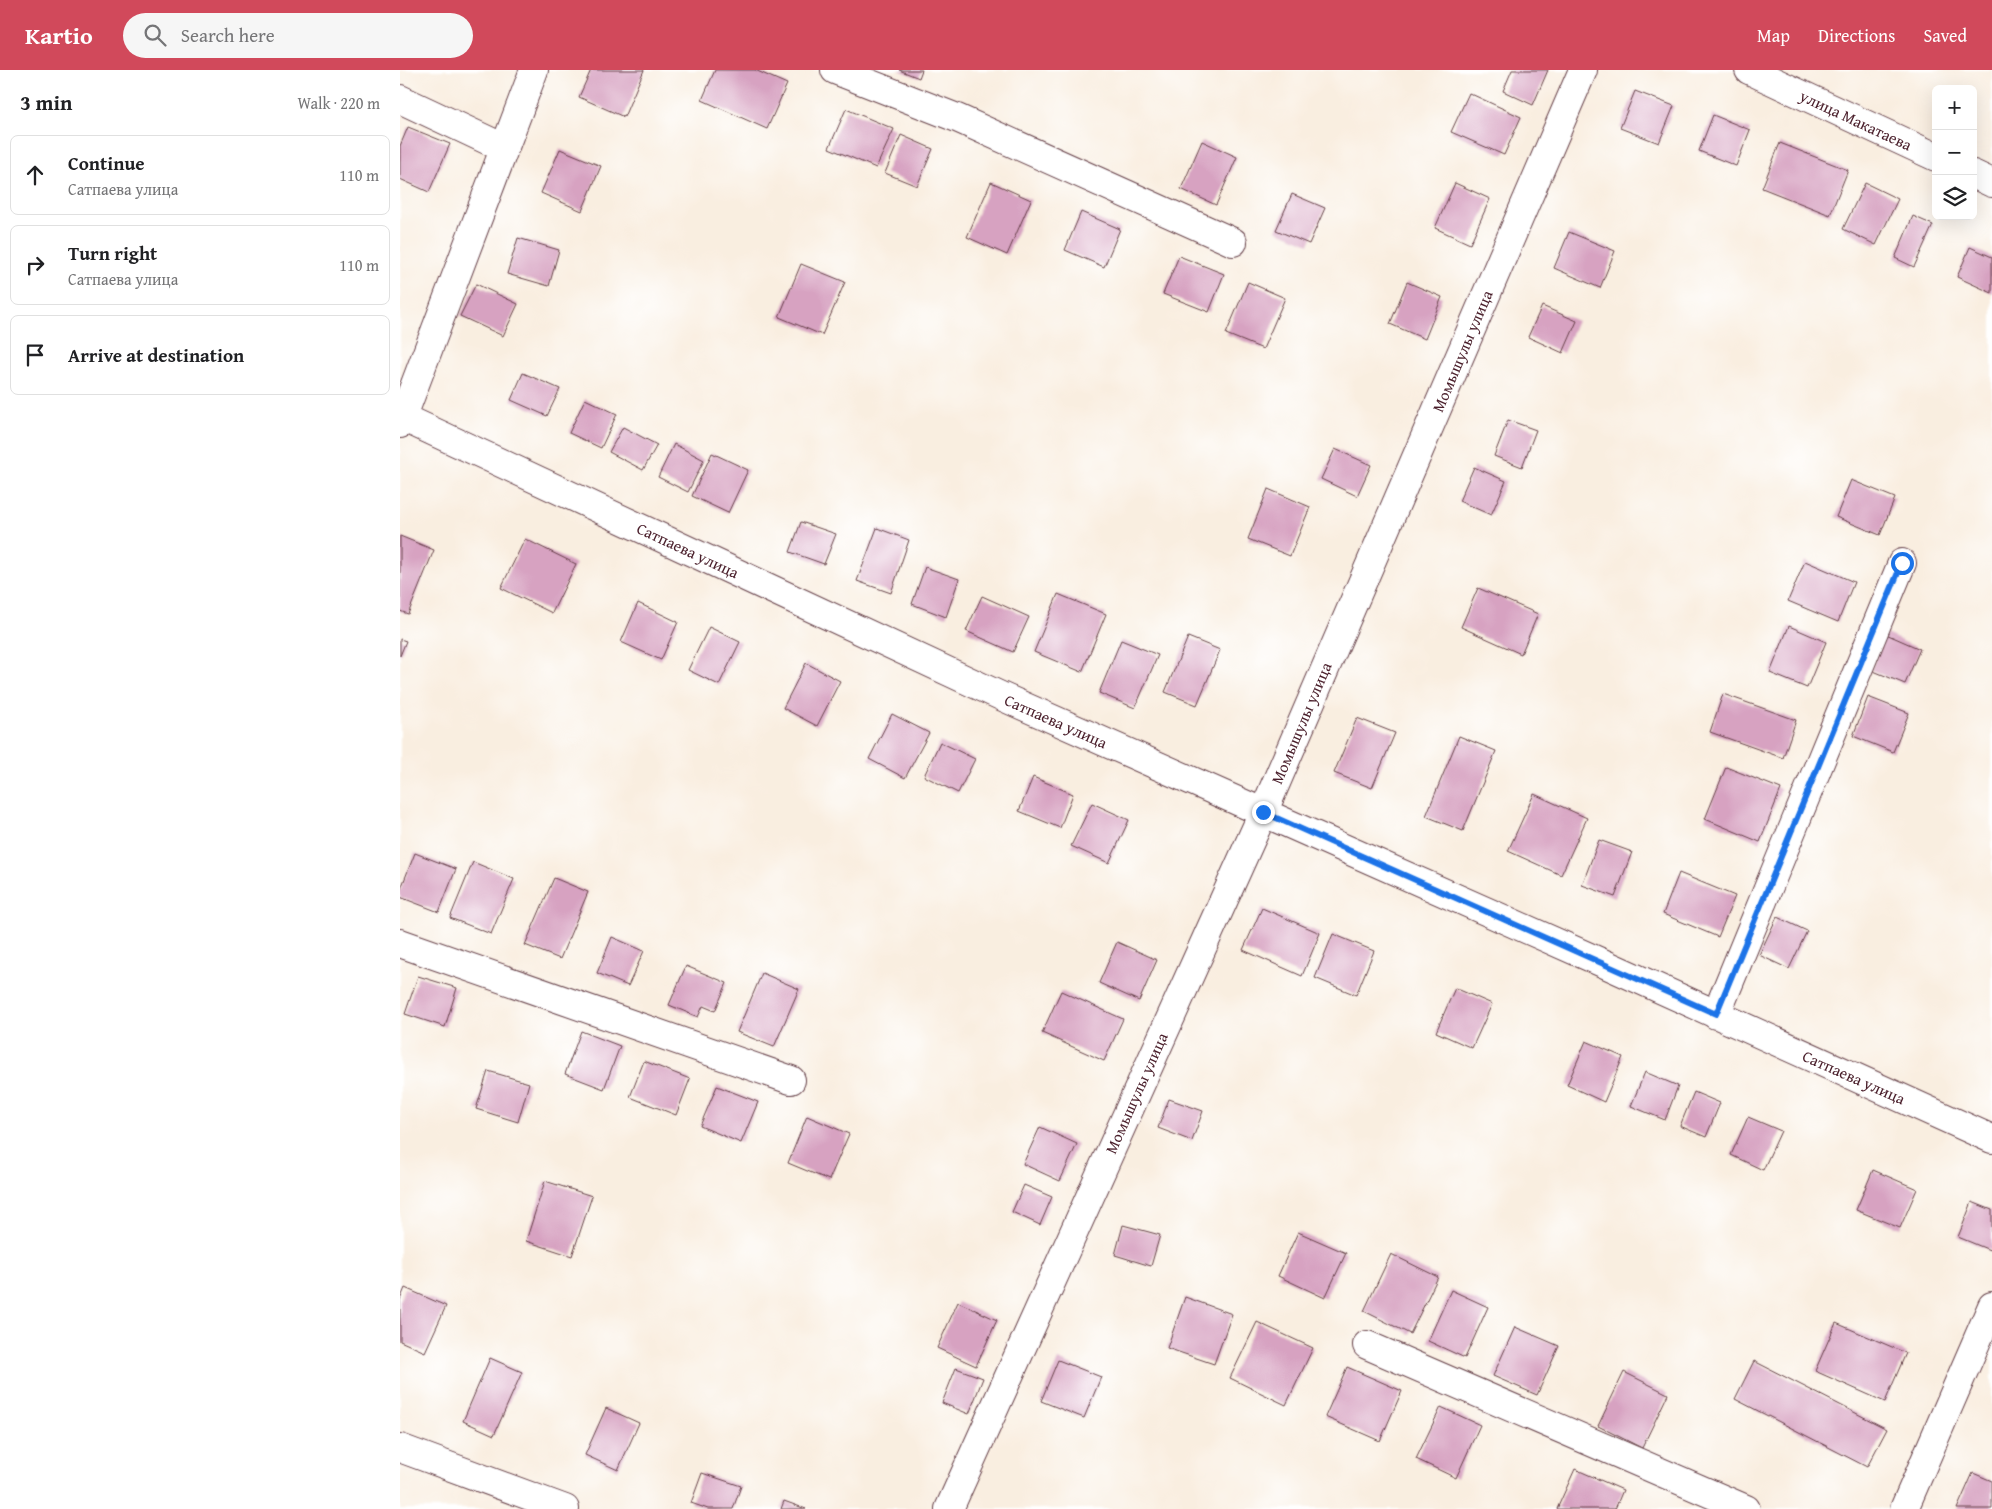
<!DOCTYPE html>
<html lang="en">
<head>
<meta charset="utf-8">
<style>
	:root { --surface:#fff; --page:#f6f6f6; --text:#202124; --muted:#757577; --line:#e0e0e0; --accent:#d1495b }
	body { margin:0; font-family:"Gentium Book Plus",serif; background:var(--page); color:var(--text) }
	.controls { position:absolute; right:15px; top:15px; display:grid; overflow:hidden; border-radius:8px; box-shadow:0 5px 20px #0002 }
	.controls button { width:45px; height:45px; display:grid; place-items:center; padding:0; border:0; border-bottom:1px solid var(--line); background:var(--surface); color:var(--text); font:25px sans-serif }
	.stop { position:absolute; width:15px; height:15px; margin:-11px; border:4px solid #1a73e8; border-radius:50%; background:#fff }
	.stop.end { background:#1a73e8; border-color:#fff; box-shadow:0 1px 5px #0008 }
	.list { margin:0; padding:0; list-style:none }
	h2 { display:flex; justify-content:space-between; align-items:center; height:65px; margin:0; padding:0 20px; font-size:21px }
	h2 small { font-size:16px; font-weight:400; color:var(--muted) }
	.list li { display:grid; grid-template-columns:32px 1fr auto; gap:15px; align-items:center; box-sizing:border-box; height:80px; margin:0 10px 10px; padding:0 10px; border:1px solid var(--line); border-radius:8px }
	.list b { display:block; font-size:19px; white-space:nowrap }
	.list p { margin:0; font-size:16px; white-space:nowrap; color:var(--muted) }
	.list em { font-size:16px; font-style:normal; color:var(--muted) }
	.icon { flex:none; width:28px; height:28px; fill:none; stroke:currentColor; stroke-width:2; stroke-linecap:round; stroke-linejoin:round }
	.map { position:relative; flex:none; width:1592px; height:1439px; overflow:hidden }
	header { display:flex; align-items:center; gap:30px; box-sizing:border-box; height:70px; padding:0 25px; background:var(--accent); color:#fff }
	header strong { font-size:24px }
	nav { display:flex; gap:28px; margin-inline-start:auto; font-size:18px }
	.search { width:350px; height:45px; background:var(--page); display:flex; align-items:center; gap:12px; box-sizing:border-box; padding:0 18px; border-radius:28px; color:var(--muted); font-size:19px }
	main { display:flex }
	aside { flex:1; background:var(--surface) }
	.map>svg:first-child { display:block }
	.building { fill:#d7a2c1 }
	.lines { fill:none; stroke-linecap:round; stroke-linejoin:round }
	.minor-casing { stroke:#643e46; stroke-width:30 }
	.minor { stroke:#fff; stroke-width:28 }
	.route { stroke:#1a73e8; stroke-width:6 }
	.labels { text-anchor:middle; stroke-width:4; stroke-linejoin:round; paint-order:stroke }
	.street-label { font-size:16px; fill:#4a1f2b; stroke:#fff }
</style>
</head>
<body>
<header>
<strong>Kartio</strong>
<div class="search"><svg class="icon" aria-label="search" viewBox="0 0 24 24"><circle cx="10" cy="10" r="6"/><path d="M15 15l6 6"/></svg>Search here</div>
<nav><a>Map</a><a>Directions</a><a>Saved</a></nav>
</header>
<main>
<aside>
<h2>3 min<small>Walk · 220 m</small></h2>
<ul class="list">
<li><svg class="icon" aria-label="ahead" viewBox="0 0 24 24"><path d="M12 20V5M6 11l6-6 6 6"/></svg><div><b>Continue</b><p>Сатпаева улица</p></div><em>110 m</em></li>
<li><svg class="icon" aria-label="right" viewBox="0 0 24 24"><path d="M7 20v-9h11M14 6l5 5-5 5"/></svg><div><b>Turn right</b><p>Сатпаева улица</p></div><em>110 m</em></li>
<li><svg class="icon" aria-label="arrive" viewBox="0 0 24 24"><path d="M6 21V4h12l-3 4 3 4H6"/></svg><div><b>Arrive at destination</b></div></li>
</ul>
</aside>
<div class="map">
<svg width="1592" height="1439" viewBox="0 0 1592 1439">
	<rect width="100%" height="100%" fill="#fff"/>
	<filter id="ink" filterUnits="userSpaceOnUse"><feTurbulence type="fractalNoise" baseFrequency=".02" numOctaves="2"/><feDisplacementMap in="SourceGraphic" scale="10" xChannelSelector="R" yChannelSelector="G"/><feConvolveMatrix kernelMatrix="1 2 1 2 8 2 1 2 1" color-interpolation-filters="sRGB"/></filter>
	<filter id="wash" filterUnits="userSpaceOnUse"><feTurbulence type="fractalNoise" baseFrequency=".0096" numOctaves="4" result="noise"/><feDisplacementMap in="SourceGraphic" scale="20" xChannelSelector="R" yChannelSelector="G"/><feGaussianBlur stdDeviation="1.12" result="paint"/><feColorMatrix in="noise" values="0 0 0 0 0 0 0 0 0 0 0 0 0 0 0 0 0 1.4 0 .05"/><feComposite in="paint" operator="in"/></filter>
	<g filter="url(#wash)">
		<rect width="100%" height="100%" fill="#f9eee0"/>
		<g id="blocks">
			<path class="building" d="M191,0h53l-20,47 -45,-20z
				M315,0h40l32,14 -20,45 -65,-29z
				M499,0h23l-3,8z
				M1112,0h36l-15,35 -30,-14z
				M1235,21l39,15 -15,37 -39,-15z
				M1069,23l52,24 -17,38 -53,-23z
				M446,39l48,20 -18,39 -47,-20z
				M1313,45l37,15 -14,36 -37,-15z
				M8,57l42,17 -21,48 -29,-13v-33z
				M501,65l32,14 -16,37 -32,-13z
				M802,71l35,16 -21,48 -35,-16z
				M1380,73l68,27 -18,45 -68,-27z
				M160,79l41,17 -19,45 -41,-18z
				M591,112l40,18 -24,55 -40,-18z
				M1055,113l35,16 -20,45 -35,-16z
				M1465,113l33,16 -22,46 -33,-16z
				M892,124l33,14 -16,36 -33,-14z
				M681,142l39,17 -16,38 -39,-17z
				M1513,146l20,9 -19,42 -19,-9z
				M1169,162l46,19 -15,37 -46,-20z
				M118,168l41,12 -10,36 -42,-12z
				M1570,177l22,10v36l-35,-16z
				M779,186l45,18 -15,38 -46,-18z
				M401,194l44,18 -23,53 -43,-18z
				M848,212l37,16 -22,51 -37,-15z
				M1007,212l35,15 -17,42 -35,-15z
				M76,214l42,20 -15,32 -43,-20z
				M1142,236l35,15 -14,32 -35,-16z
				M123,303l37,16 -13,27 -36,-16z
				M185,329l32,15 -16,34 -32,-15z
				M1108,350l28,10 -14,37 -28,-11z
				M223,357l34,18 -14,25 -34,-18z
				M274,374l30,16 -16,32 -30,-15z
				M935,379l36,16 -14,31 -36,-17z
				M312,383l36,17 -20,43 -36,-17z
				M1074,397l32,14 -15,34 -32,-14z
				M1451,410l44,18 -15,37 -44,-18z
				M868,419l42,18 -20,49 -42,-17z
				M401,452l35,12 -12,30 -34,-12z
				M477,458l32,12 -18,53 -34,-12z
				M0,466l34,14 -26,64 -8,-3z
				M125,469l51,25 -24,49 -51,-25z
				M1405,491l49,21 -16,40 -50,-21z
				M525,497l34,12 -13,38 -34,-13z
				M1078,518l60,26 -17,40 -60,-27z
				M658,524l48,20 -24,58 -48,-20z
				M582,526l47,21 -16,35 -47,-21z
				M238,533l40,19 -17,38 -40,-18z
				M1389,556l37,16 -19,46 -37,-15z
				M309,557l31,15 -21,43 -31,-15z
				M1486,564l34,15 -15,35 -34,-14z
				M788,567l32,13 -23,55 -32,-13z
				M0,569l6,2 -6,15z
				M721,570l37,15 -23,53 -36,-15z
				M406,593l34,18 -23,45 -34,-18z
				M1323,624l73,26 -13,38 -73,-26z
				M1468,627l41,16 -16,39 -40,-16z
				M492,644l37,19 -24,45 -36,-19z
				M957,648l38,15 -23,55 -38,-15z
				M1059,666l37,15 -33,80 -37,-15z
				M540,672l35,17 -17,34 -34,-17z
				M1326,697l55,22 -21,53 -55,-23z
				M633,707l40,17 -13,34 -41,-17z
				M1134,724l53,24 -26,57 -53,-24z
				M692,733l37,17 -20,43 -38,-17z
				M1199,770l33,12 -17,45 -33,-12z
				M15,783l41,16 -17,43 -39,-15v-6z
				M73,792l41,17 -23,55 -41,-16z
				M1279,803l56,23 -17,41 -55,-23z
				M154,808l34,14 -28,67 -35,-14z
				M862,838l58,25 -18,43 -59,-26z
				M1377,847l30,14 -18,38 -30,-14z
				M933,864l41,17 -18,44 -41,-17z
				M212,867l32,14 -16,35 -31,-13z
				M717,872l40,18 -18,41 -40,-18z
				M286,896l41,17 -12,28 -12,-5 -5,11 -29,-12z
				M362,903l37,16 -25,58 -37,-15z
				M18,906l39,12 -12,39 -40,-13z
				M1055,918l37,16 -20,44 -36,-16z
				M661,921l62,28 -19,42 -62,-28z
				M181,961l39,15 -16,43 -39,-15z
				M1186,971l37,16 -19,45 -37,-17z
				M244,991l46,18 -14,36 -46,-18z
				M88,1001l41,12 -11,39 -42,-13z
				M1245,1002l33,14 -13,34 -34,-14z
				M317,1016l41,16 -17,41 -41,-17z
				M1294,1022l26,11 -14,34 -26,-11z
				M769,1029l34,12 -11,30 -34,-13z
				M407,1046l42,18 -20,46 -41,-17z
				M1348,1047l33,14 -18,39 -32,-15z
				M640,1057l37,17 -17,37 -37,-17z
				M1473,1100l44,19 -17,39 -44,-18z
				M145,1111l47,15 -20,60 -46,-15z
				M624,1115l28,12 -12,28 -28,-13z
				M1572,1132l20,8v41l-34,-14z
				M723,1155l37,10 -9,31 -36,-11z
				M898,1162l48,21 -21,45 -47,-22z
				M991,1184l47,23 -28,57 -46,-23z
				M5,1218l41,18 -21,46 -25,-11v-41z
				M1051,1220l37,17 -23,51 -37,-17z
				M785,1227l47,17 -18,50 -47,-16z
				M558,1232l39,18 -21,46 -39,-18z
				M857,1252l56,26 -27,57 -56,-27z
				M1436,1253l70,30 -21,49 -70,-31z
				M1115,1257l44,19 -22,49 -44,-19z
				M90,1288l32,14 -28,63 -31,-14z
				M658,1290l43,17 -17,41 -43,-17z
				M1354,1291l133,68 -20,38 -132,-68z
				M947,1297l55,24 -22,50 -55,-24z
				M556,1298l27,10 -14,36 -27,-11z
				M1224,1302l44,22 -26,54 -44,-22z
				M1041,1337l39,18 -24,53 -40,-19z
				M206,1338l33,15 -21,47 -33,-15z
				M1175,1399l48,21 -8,19h-58z
				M302,1403l39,13 -8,23h-25l-17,-6z
				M1573,1403l19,8v28h-35z
				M384,1431l22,8h-25z"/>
		</g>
	</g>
	<g filter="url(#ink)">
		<use href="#blocks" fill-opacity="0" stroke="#643e46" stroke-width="1"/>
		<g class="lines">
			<defs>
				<path id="minor" d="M435,0l122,48 276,124
					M1349,0l187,87
					M0,29l104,49
					M1573,104l19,9
					M0,346l603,281 602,267 387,175
					M0,354l134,-354
					M0,873l391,137
					M1316,945l186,-452
					M967,1275l379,164
					M0,1378l165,61
					M549,1439l314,-696 320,-743
					M1504,1439l88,-203"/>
			</defs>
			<use href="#minor" class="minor-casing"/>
			<use href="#minor" class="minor"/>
		</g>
	</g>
	<g class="lines" filter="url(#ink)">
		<path class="route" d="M863,742l453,202 186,-451"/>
	</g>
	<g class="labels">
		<g class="street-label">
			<text transform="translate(1456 50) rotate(25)" y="6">улица Макатаева</text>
			<text transform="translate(1062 281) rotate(-67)" y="6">Момышулы улица</text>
			<text transform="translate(288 480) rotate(25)" y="6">Сатпаева улица</text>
			<text transform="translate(656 651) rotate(24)" y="6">Сатпаева улица</text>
			<text transform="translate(901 653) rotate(-67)" y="6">Момышулы улица</text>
			<text transform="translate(1454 1007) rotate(24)" y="6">Сатпаева улица</text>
			<text transform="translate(736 1023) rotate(-66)" y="6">Момышулы улица</text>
		</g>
	</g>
</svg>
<div class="controls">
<button>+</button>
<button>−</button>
<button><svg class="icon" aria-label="layers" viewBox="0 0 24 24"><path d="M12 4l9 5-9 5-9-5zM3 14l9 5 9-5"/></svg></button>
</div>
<div class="stop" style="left:1502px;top:493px"></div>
<div class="stop end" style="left:863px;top:742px"></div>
</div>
</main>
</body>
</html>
